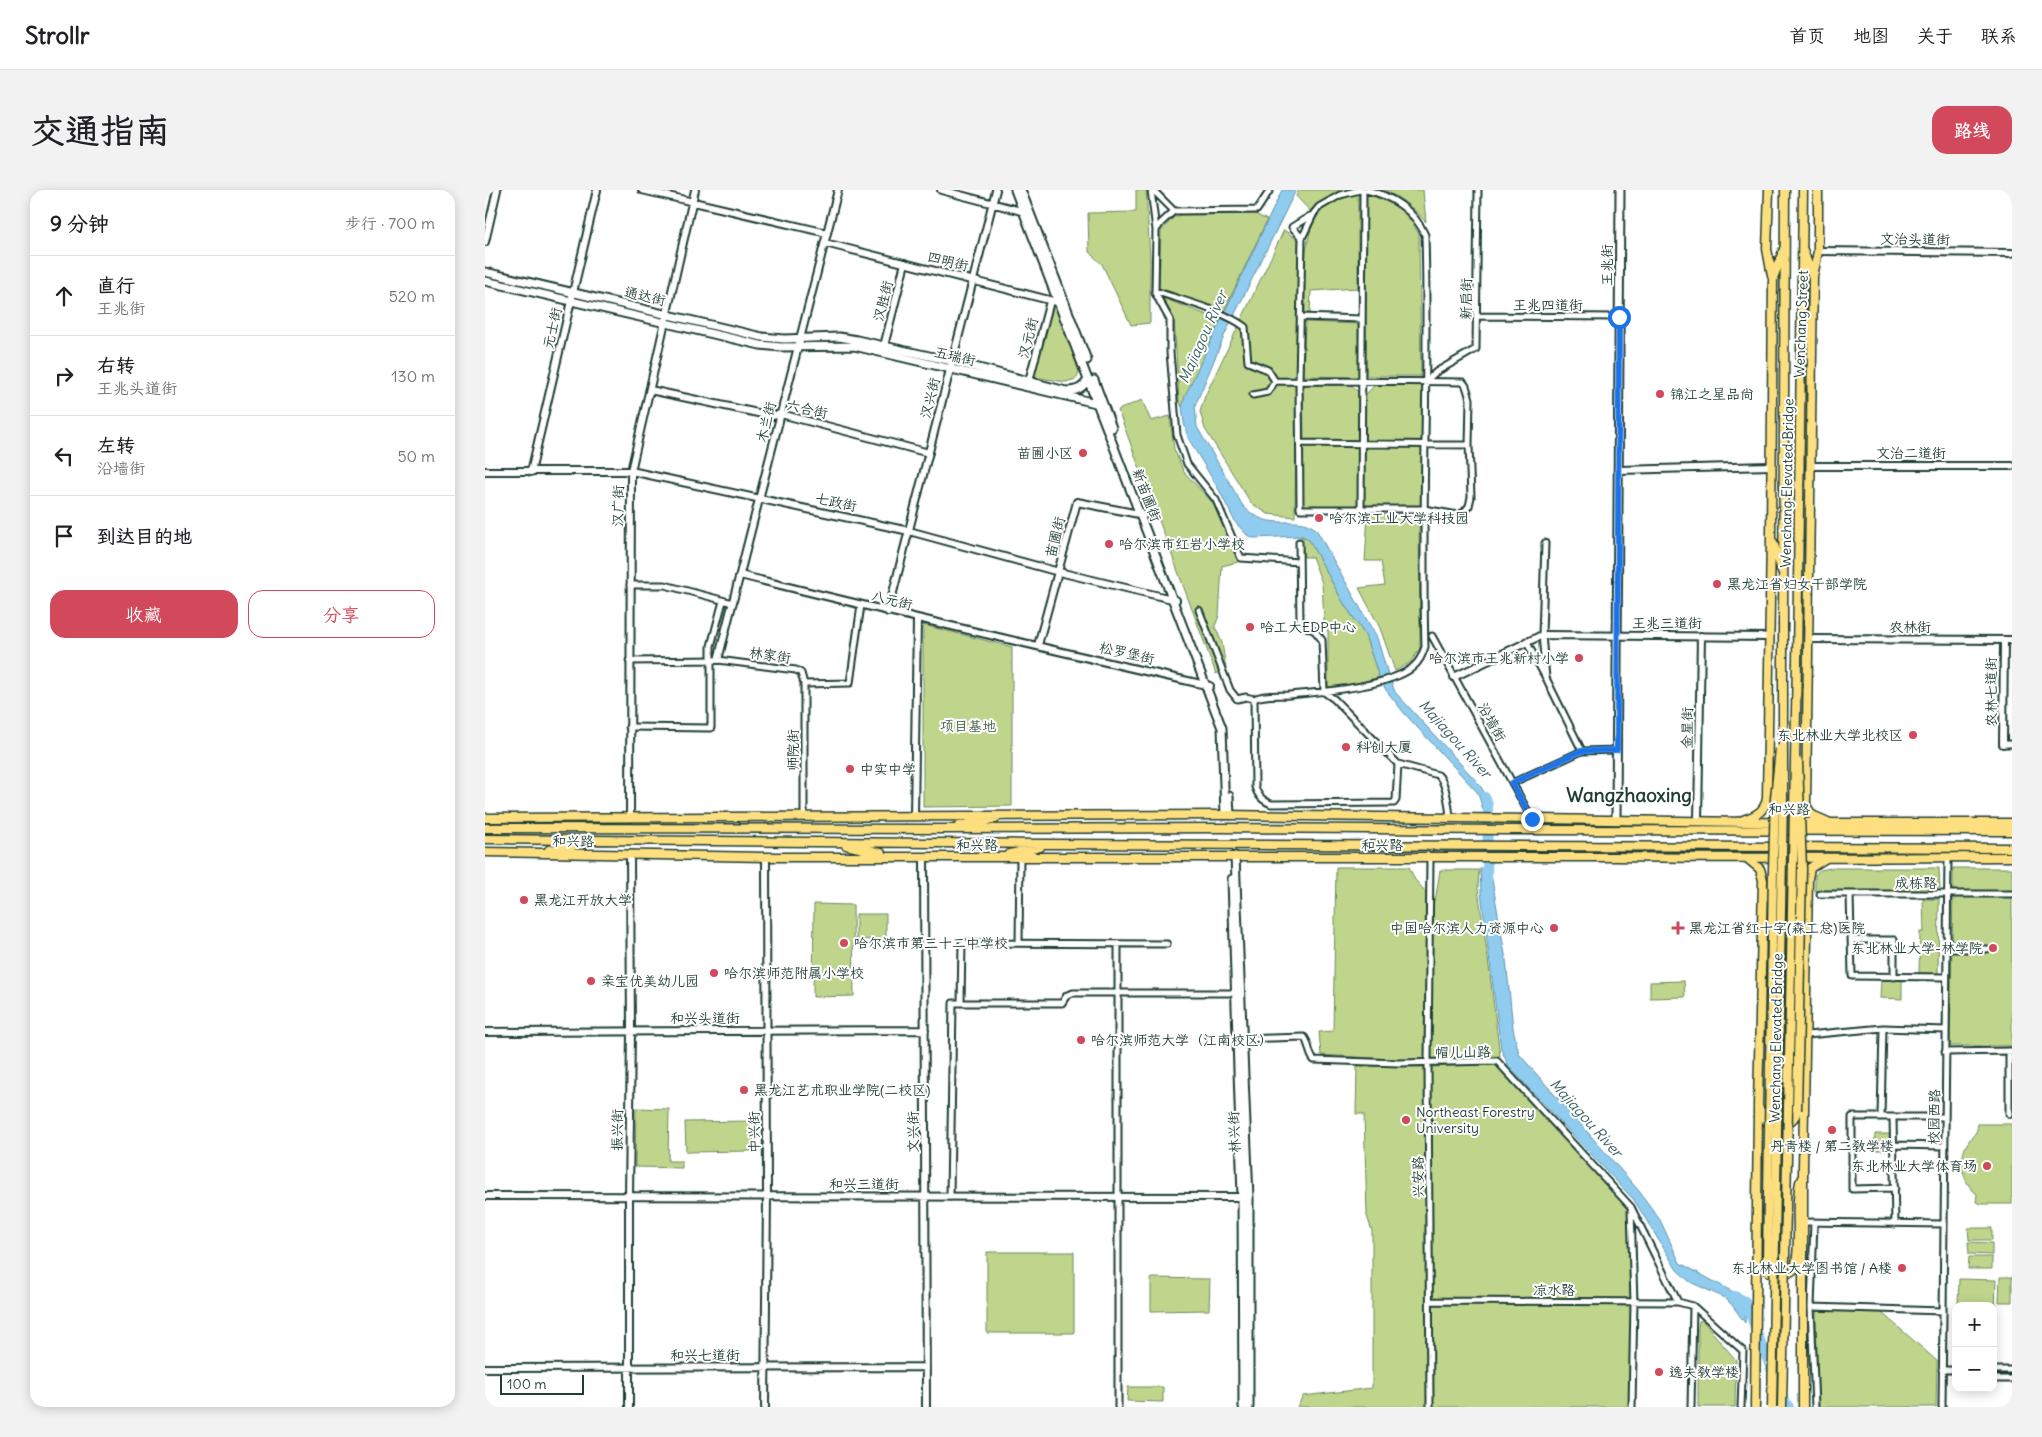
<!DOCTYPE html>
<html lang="zh">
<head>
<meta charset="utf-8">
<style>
	:root { --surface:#fff; --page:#f2f2f2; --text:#202124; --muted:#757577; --line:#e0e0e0; --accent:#d1495b }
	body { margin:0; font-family:Delius,"LXGW WenKai TC",sans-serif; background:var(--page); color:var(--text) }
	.controls { position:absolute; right:15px; bottom:15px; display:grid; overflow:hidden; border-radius:10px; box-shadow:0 2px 12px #0003 }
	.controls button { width:45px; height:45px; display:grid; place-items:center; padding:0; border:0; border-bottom:1px solid var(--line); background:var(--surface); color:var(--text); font:25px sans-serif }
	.scale { position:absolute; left:15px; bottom:12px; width:84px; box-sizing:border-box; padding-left:5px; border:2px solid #1f3d34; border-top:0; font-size:14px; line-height:18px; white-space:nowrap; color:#1f3d34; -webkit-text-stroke:4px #fff; paint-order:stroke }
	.stop { position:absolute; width:15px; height:15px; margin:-11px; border:4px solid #1a73e8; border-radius:50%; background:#fff }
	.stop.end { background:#1a73e8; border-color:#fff; box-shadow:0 1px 5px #0008 }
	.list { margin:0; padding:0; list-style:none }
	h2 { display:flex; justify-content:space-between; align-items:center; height:65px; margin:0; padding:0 20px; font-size:21px }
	h2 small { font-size:16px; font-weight:400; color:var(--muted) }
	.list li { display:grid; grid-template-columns:32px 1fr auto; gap:15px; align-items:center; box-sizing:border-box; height:80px; padding:0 20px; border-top:1px solid var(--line) }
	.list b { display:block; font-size:19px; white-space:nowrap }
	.list p { margin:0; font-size:16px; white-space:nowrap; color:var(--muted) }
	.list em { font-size:16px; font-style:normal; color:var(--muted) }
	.actions { display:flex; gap:10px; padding:15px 20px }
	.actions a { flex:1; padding:11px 0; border:1px solid var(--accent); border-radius:15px; text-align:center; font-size:18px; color:var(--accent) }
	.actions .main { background:var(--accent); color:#fff }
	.icon { flex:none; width:28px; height:28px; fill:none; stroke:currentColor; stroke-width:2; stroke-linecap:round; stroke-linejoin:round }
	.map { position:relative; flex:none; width:1527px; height:1217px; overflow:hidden; border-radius:15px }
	header { display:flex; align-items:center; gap:30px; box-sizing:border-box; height:70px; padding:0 25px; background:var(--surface); border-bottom:1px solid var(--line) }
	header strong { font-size:24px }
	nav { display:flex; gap:28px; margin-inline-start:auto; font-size:18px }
	.intro { display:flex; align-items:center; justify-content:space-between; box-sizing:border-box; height:120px; padding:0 30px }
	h1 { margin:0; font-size:35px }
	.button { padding:12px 22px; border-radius:15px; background:var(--accent); color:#fff; font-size:18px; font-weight:700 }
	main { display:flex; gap:30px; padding:0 30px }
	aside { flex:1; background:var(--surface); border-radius:15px; box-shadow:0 2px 12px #0003 }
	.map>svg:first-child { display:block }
	.green { fill:#bfd58b; stroke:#6f8960 }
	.water { fill:#90ccf0; stroke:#6393a5 }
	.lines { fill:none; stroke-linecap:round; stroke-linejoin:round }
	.river { stroke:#90ccf0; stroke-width:10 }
	.minor-casing { stroke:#1f3d34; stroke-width:9 }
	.tertiary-casing { stroke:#1f3d34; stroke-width:10 }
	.secondary-casing { stroke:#1f3d34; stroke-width:11 }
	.primary-casing { stroke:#1f3d34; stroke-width:11 }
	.trunk-casing { stroke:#1f3d34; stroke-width:11 }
	.minor { stroke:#fff; stroke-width:5 }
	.tertiary { stroke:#fff; stroke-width:6 }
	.secondary { stroke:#fff; stroke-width:7 }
	.primary { stroke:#fddf80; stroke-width:8 }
	.trunk { stroke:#fddf80; stroke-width:8 }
	.primary-bridge-casing { stroke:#1f3d34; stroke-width:11; stroke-linecap:butt }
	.trunk-bridge-casing { stroke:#1f3d34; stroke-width:11; stroke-linecap:butt }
	.primary-bridge { stroke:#fddf80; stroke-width:8 }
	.trunk-bridge { stroke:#fddf80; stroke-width:8 }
	.route { stroke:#1a73e8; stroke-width:6 }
	.poi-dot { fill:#d1495b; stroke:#fff; stroke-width:2 }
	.labels { text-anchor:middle; stroke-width:4; stroke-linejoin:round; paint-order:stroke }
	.street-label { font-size:14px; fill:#1f3d34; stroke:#fff }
	.poi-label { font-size:14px; fill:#1f3d34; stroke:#fff; text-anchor:start }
	.park-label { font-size:14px; fill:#47634a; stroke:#fff }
	.water-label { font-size:15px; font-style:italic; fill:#3b6163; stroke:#fff }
	.district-label { font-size:19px; font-weight:bold; fill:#1f3d34; stroke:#fff }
</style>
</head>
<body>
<header>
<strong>Strollr</strong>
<nav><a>首页</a><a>地图</a><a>关于</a><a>联系</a></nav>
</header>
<div class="intro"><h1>交通指南</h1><a class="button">路线</a></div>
<main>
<aside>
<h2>9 分钟<small>步行 · 700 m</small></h2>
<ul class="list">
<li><svg class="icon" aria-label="ahead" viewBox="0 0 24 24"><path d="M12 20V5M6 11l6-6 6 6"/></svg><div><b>直行</b><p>王兆街</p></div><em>520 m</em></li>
<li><svg class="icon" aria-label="right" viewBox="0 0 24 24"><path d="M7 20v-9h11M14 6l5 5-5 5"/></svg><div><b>右转</b><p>王兆头道街</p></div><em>130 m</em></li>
<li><svg class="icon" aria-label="left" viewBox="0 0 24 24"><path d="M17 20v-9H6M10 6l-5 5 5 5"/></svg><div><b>左转</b><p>沿墙街</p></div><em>50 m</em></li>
<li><svg class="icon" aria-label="arrive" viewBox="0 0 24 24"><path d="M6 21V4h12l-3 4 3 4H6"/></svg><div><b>到达目的地</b></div></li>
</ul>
<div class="actions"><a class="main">收藏</a><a>分享</a></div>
</aside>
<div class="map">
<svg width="1527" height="1217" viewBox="0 0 1527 1217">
	<rect width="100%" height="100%" fill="#fff"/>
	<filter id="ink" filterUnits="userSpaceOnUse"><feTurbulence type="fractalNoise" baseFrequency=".02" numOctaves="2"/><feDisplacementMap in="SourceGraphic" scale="10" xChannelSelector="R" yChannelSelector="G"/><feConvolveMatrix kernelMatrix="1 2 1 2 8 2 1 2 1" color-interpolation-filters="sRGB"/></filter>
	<g filter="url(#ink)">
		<path class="green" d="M651,0h10l4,67v66l-19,2 -29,-61 -13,-12 -1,-39 48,-1z
			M814,0h51l-27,12 -12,10 -15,-16z
			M897,0h41l3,32c-13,-14 -26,-26 -44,-32z
			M873,4v94l-47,3 -1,22h-5c1,-32 -6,-83 20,-105 9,-7 22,-11 33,-14z
			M881,4c27,9 40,15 53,41l2,141h-55z
			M770,24l12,6 -43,91 -65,-23 2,-57 13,-14 7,-2z
			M799,40l14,10 -3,277 -27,-3 -17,-11 -46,-74 -5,-17 5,-16z
			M678,108l57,22 -38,87 -3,-6 -5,-83z
			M566,114l6,2 22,66 -3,7 -10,3 -33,-5z
			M820,132l53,2 1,53 -56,-1z
			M939,194l-2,59 -57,-1v-47l10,-10z
			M818,195h48l9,9v48l-56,-2z
			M657,210l9,21 19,-5 4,33 10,23 29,31 25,59 -16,4 -3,50 -4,10 7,17 4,25 -10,6 -98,-264z
			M817,255l58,1 -1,60h-56z
			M879,256l58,1v60l-58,-1z
			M934,324l1,134 -9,14 -16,9 -15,-43 -21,-40 26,-3 -4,-24h-16l3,-46z
			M816,346l8,4 34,62 22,33 14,42 -30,9 -21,1v-55l-4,-12 -2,-37 -10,-26h-8z
			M438,435l89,22v159l-89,1z
			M851,677h73l6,13 11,12 -1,169 -104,-6 -2,-23 14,-1z
			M1345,678h109l1,24 -125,-1v-16l5,-5z
			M1468,678h59v24h-59z
			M955,680h39l-1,19 10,70 12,97 -69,3 2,-156 3,-7z
			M1468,706h59v150h-62z
			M1438,709h16l-1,75h-19l1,-42h4z
			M329,714l39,1 1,91 -41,1z
			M371,724h30v25l-30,1z
			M1417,789v20l-22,-1 1,-18z
			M1199,791l1,16 -35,1v-16z
			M1009,874l135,143 3,93 -200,-1 -1,-232z
			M872,876l68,1 2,340h-130l6,-11 69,-8v-157l-5,-15 -3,-102h-8z
			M151,918l33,1 -1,52h14v7l-47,-1z
			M269,931l-1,30 -67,1 -1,-30z
			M1493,934h34v80h-30l-6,-2 1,-8c-15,-11 -19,-34 -10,-50 5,-9 10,-9 11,-20z
			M1390,944h16v16h-17z
			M1483,1038h24v12h-23z
			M1483,1052l24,1v12l-23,-1z
			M502,1062h87v81h-87z
			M1484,1067h23v12h-24z
			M1515,1087h12v25h-13z
			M666,1088l59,1 -1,31 -58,1z
			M1474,1089l37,1 -2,71 -1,-45h-35z
			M948,1114h198l-1,103h-198z
			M1331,1121l65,1 56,49 -1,46h-118z
			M1217,1130l34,40 -1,47h-37v-79l1,-7z
			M643,1197h35v15l-36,-1z"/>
		<path class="water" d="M797,0h14l-71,144 -30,72 2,21 46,79c29,29 50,6 73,23l61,109 10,33 8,21 84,92 7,11 5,15h-8l-5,-17 -74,-80 -18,-23 -7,-13 -14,-42 -22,-33 -34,-62 -6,-4 -50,2 -6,-3 -12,-13 -16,-32 -31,-52 -4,-15 -2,-16 3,-11z
			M995,678h10l16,92 7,68 6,26 120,137 21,29 20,43 66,36 -1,24 -13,-18 -7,-7 -35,-16 -13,-12 -43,-70 -125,-133 -8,-18 -20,-156z"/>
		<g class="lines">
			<path class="river" d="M1000,607l3,8 -1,75
				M1250,1106l10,5 37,97 7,9"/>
			<defs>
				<path id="minor" d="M666,0l5,40 -1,63 15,27v32l7,83 10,29 29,36 25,58 58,4
					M668,0l21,21 83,-1 13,-20
					M881,0c25,5 49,21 59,45 4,137 -4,275 0,412 -3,8 -5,14 -12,20 -24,20 -93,25 -124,28 -11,1 -25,-1 -35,4l1,88c3,9 7,13 16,17l123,-1 2,-3 2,-36
					M671,40l5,-7 13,-12
					M817,48l-10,-11 18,-11
					M670,101c25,9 70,20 90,36l3,35 20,8 7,11 -7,11 -15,3
					M992,126l142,1
					M815,127l62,2
					M790,191c63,0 125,0 188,1l3,4 4,13 -1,46 2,52 -2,9 -5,6 -6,3 -34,-6h-124l-1,-128 3,-143 12,-25 5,-6 21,-12 20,-5
					M941,191l10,-9 40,-23 2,-159
					M815,253l169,2
					M876,319l2,-319
					M814,352l1,82 15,7 7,9 2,52 10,7 64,65 40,11c8,8 11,31 12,43
					M1060,353l-3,92 4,43
					M145,395h35l68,18
					M714,420l31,80 7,9 9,-2 8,2
					M947,446l100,183
					M1041,451l20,37 36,73
					M144,471l89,-1 78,10 5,3 3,11 46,-1 11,-78
					M144,537l82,1v-82l12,-45
					M1518,554h9
					M1027,593l70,-32 35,-1
					M319,626v-132
					M945,667l-2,206 2,344
					M1335,704h192
					M1365,704l2,82 94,1
					M1366,750h43v37
					M534,753l1,-86
					M1462,759h40
					M476,813h101l5,-8 6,-2h162
					M1322,845l76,-7 63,2
					M758,849l61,-2c6,7 4,17 10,23l84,3 99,-2 134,146 47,95 15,4 50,45 -2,56
					M1460,862l67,-1
					M1524,924v-63
					M1396,927l2,-89
					M1408,927l2,107
					M1409,955l50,1
					M1410,998l-43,1v-72h93
					M465,1007l3,-194h8l1,-60 205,1
					M1146,1020l3,92 -2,105
					M1318,1032l141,2
					M1329,1032l-3,85 4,100
					M946,1111l247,1
					M1326,1117l132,4
					M1457,1180h14
					M1508,1180h19
					M1508,1189h19
					M633,1217v-463
					M1206,1217l2,-101
					M1457,1217l6,-550"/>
				<path id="tertiary" d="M157,0l185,43
					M456,0l84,22
					M0,52l12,-52
					M340,53l236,60
					M1333,61l194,2
					M399,156l21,-83
					M544,191l21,-80
					M165,200l122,26 9,-2 148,39
					M1325,276h202
					M1134,280l152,-4
					M0,281h146l278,60 150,41 117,28
					M46,282l66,-282
					M255,385c156,39 313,75 470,111
					M403,422l108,-422
					M1324,449l203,1
					M553,455l39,-143 67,13
					M233,470l120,-470
					M969,487l88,-42 227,2
					M1518,554l1,-104
					M429,626l3,-196
					M145,628l1,-347 64,-281
					M1213,631l3,-185
					M439,667l2,550
					M0,842l440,-2
					M0,1006l757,1
					M0,1178l441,-1
					M144,1217v-210l2,-166 -1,-177
					M280,1217l2,-210 -1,-340"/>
				<path id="secondary" d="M530,0l207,538 3,87
					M536,0l66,170
					M0,82l277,65 22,2 55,-2 18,3 95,21 114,30c10,0 17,-2 22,-12
					M0,91l275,64 21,2 73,-1 246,58
					M609,190l18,48
					M744,606l1,19
					M1131,630l4,-630
					M750,666l14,342v209
					M747,689l10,318 1,210"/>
				<path id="primary" d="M1284,0l-2,59 5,27
					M1333,0v61l-5,26 -7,528 6,10 16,7
					M1318,60l9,26
					M1288,352l9,29
					M1255,631c13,-4 25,-8 27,-23l4,-263 2,-257 11,-29
					M1263,669l12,10 3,11 -5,225 -3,302
					M1278,709c7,-17 29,-21 41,-8
					M1273,917l9,15c12,6 27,3 30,-12
					M1282,1070v10c8,8 21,6 28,-2 7,-26 -1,-58 5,-86
					M1318,1217v-240l5,-288 2,-11 16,-10"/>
				<path id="trunk" d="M1298,434l2,-434
					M1312,472l6,-472
					M0,628l740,-3 606,8h181
					M474,636l36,-7
					M0,638l457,1 280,-1 284,2 506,1
					M0,649l565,5 962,4
					M361,655l35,8
					M64,660l38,-7
					M0,662l281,5h851c131,2 263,0 395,0
					M525,664l30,-7"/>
			</defs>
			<use href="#minor" class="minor-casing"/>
			<use href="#tertiary" class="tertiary-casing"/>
			<use href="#secondary" class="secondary-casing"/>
			<use href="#primary" class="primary-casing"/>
			<use href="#trunk" class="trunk-casing"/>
			<use href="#minor" class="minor"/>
			<use href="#tertiary" class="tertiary"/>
			<use href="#secondary" class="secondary"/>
			<use href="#primary" class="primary"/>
			<use href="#trunk" class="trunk"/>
			<defs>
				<path id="primary-bridge" d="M1312,920l5,-241 -4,-107
					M1282,1070l6,-390 2,-72 5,-49"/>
				<path id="trunk-bridge" d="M1287,1217l11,-609v-174
					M1297,1217l15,-745"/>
			</defs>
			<use href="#primary-bridge" class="primary-bridge-casing"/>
			<use href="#trunk-bridge" class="trunk-bridge-casing"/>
			<use href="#primary-bridge" class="primary-bridge"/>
			<use href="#trunk-bridge" class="trunk-bridge"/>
		</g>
	</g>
	<g class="lines" filter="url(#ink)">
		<path class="route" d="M1047,629l-20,-36 69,-32 36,-1 2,-433"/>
	</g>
	<g class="poi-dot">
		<circle cx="1175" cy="204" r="5"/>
		<circle cx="598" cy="263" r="5"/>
		<circle cx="834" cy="328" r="5"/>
		<circle cx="624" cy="354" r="5"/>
		<circle cx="1232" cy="394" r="5"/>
		<circle cx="765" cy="437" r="5"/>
		<circle cx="1094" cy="468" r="5"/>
		<circle cx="1428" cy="545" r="5"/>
		<circle cx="861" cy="557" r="5"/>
		<circle cx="365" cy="579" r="5"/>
		<circle cx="39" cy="710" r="5"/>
		<circle cx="1069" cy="738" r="5"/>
		<path d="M1190.5 730.5h5v5h5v5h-5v5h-5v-5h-5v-5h5z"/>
		<circle cx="359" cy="753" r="5"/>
		<circle cx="1508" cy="758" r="5"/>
		<circle cx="229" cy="783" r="5"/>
		<circle cx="106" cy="791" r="5"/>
		<circle cx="596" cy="850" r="5"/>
		<circle cx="259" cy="900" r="5"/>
		<circle cx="921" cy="930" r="5"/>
		<circle cx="1347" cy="940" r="5"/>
		<circle cx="1502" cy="976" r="5"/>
		<circle cx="1417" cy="1078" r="5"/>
		<circle cx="1174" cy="1182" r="5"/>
	</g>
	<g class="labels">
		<g class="street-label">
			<text transform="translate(1430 49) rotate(1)" y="5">文治头道街</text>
			<text transform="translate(463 71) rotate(14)" y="5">四明街</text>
			<text transform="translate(1122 75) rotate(-90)" y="5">王兆街</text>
			<text transform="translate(160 106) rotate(13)" y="5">通达街</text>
			<text transform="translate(981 109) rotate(-89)" y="5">新启街</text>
			<text transform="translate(398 111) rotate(-76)" y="5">汉胜街</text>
			<text x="1063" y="120">王兆四道街</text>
			<text transform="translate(1316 134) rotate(-88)" y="5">Wenchang Street</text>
			<text transform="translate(67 138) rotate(-77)" y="5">元士街</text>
			<text transform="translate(543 148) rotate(-76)" y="5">汉元街</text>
			<text transform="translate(470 166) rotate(13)" y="5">五瑞街</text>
			<text transform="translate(445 208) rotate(-76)" y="5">汉兴街</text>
			<text transform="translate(322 219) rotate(12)" y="5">六合街</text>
			<text transform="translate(281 232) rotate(-76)" y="5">木兰街</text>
			<text x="1426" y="268">文治二道街</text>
			<text transform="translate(1302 293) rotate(-89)" y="5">Wenchang Elevated Bridge</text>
			<text transform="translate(662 305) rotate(69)" y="5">新苗圃街</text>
			<text transform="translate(351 312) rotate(12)" y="5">七政街</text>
			<text transform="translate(133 316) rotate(-89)" y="5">汉广街</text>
			<text transform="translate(570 347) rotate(-76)" y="5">苗圃街</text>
			<text transform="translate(407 410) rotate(14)" y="5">八元街</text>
			<text x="1182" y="438">王兆三道街</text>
			<text x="1425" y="442">农林街</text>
			<text transform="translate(642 463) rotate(13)" y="5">松罗堡街</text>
			<text transform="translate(285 465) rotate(8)" y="5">林家街</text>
			<text transform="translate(1506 502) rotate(-90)" y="5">农林七道街</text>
			<text transform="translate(1007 532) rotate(61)" y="5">沿墙街</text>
			<text transform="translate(1202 538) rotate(-89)" y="5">金星街</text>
			<text transform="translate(308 560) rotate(-90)" y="5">师院街</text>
			<text transform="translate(1304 619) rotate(1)" y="5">和兴路</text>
			<text transform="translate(88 651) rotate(1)" y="5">和兴路</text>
			<text x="492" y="660">和兴路</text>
			<text x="897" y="660">和兴路</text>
			<text x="1431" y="698">成栋路</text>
			<text x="220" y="833">和兴头道街</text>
			<text transform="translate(1291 848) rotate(-89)" y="5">Wenchang Elevated Bridge</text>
			<text transform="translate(978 862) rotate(-1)" y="5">帽儿山路</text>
			<text transform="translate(1449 927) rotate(-89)" y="5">校园西路</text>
			<text transform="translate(132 940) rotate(-89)" y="5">振兴街</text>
			<text transform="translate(269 942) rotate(-90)" y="5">中兴街</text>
			<text transform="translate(428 942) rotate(-90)" y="5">文兴街</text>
			<text transform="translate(749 942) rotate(-92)" y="5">林兴街</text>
			<text transform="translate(933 987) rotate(-91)" y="5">兴安路</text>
			<text x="379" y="999">和兴三道街</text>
			<text x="1069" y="1105">凉水路</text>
			<text x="220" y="1170">和兴七道街</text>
		</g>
		<g class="poi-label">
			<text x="1185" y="209">锦江之星品尚</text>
			<text x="588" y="268" text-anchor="end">苗圃小区</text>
			<text x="844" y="333">哈尔滨工业大学科技园</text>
			<text x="634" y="359">哈尔滨市红岩小学校</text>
			<text x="1242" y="399">黑龙江省妇女干部学院</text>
			<text x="775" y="442">哈工大EDP中心</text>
			<text x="1084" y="473" text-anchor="end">哈尔滨市王兆新村小学</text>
			<text x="1418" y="550" text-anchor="end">东北林业大学北校区</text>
			<text x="871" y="562">科创大厦</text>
			<text x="375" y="584">中实中学</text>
			<text x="49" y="715">黑龙江开放大学</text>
			<text x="1059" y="743" text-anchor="end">中国哈尔滨人力资源中心</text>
			<text x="1204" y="743">黑龙江省红十字(森工总)医院</text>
			<text x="369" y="758">哈尔滨市第三十二中学校</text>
			<text x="1498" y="763" text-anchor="end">东北林业大学-林学院</text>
			<text x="239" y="788">哈尔滨师范附属小学校</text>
			<text x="116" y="796">亲宝优美幼儿园</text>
			<text x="606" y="855">哈尔滨师范大学（江南校区）</text>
			<text x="269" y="905">黑龙江艺术职业学院(二校区)</text>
			<text x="931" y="927">Northeast Forestry<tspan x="931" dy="16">University</tspan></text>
			<text x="1347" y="961" text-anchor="middle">丹青楼 / 第二教学楼</text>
			<text x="1492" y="981" text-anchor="end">东北林业大学体育场</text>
			<text x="1407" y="1083" text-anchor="end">东北林业大学图书馆 / A楼</text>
			<text x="1184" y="1187">逸夫教学楼</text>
		</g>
		<g class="park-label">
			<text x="483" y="541">项目基地</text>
		</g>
		<g class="water-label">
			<text transform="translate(718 147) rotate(-66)" y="5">Majiagou River</text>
			<text transform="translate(970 549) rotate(48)" y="5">Majiagou River</text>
			<text transform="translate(1101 928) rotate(48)" y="5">Majiagou River</text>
		</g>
		<g class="district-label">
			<text x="1144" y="612">Wangzhaoxing</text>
		</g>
	</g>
</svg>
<div class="controls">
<button>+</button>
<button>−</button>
</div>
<div class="scale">100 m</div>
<div class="stop" style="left:1134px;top:127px"></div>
<div class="stop end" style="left:1047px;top:629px"></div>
</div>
</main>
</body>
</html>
